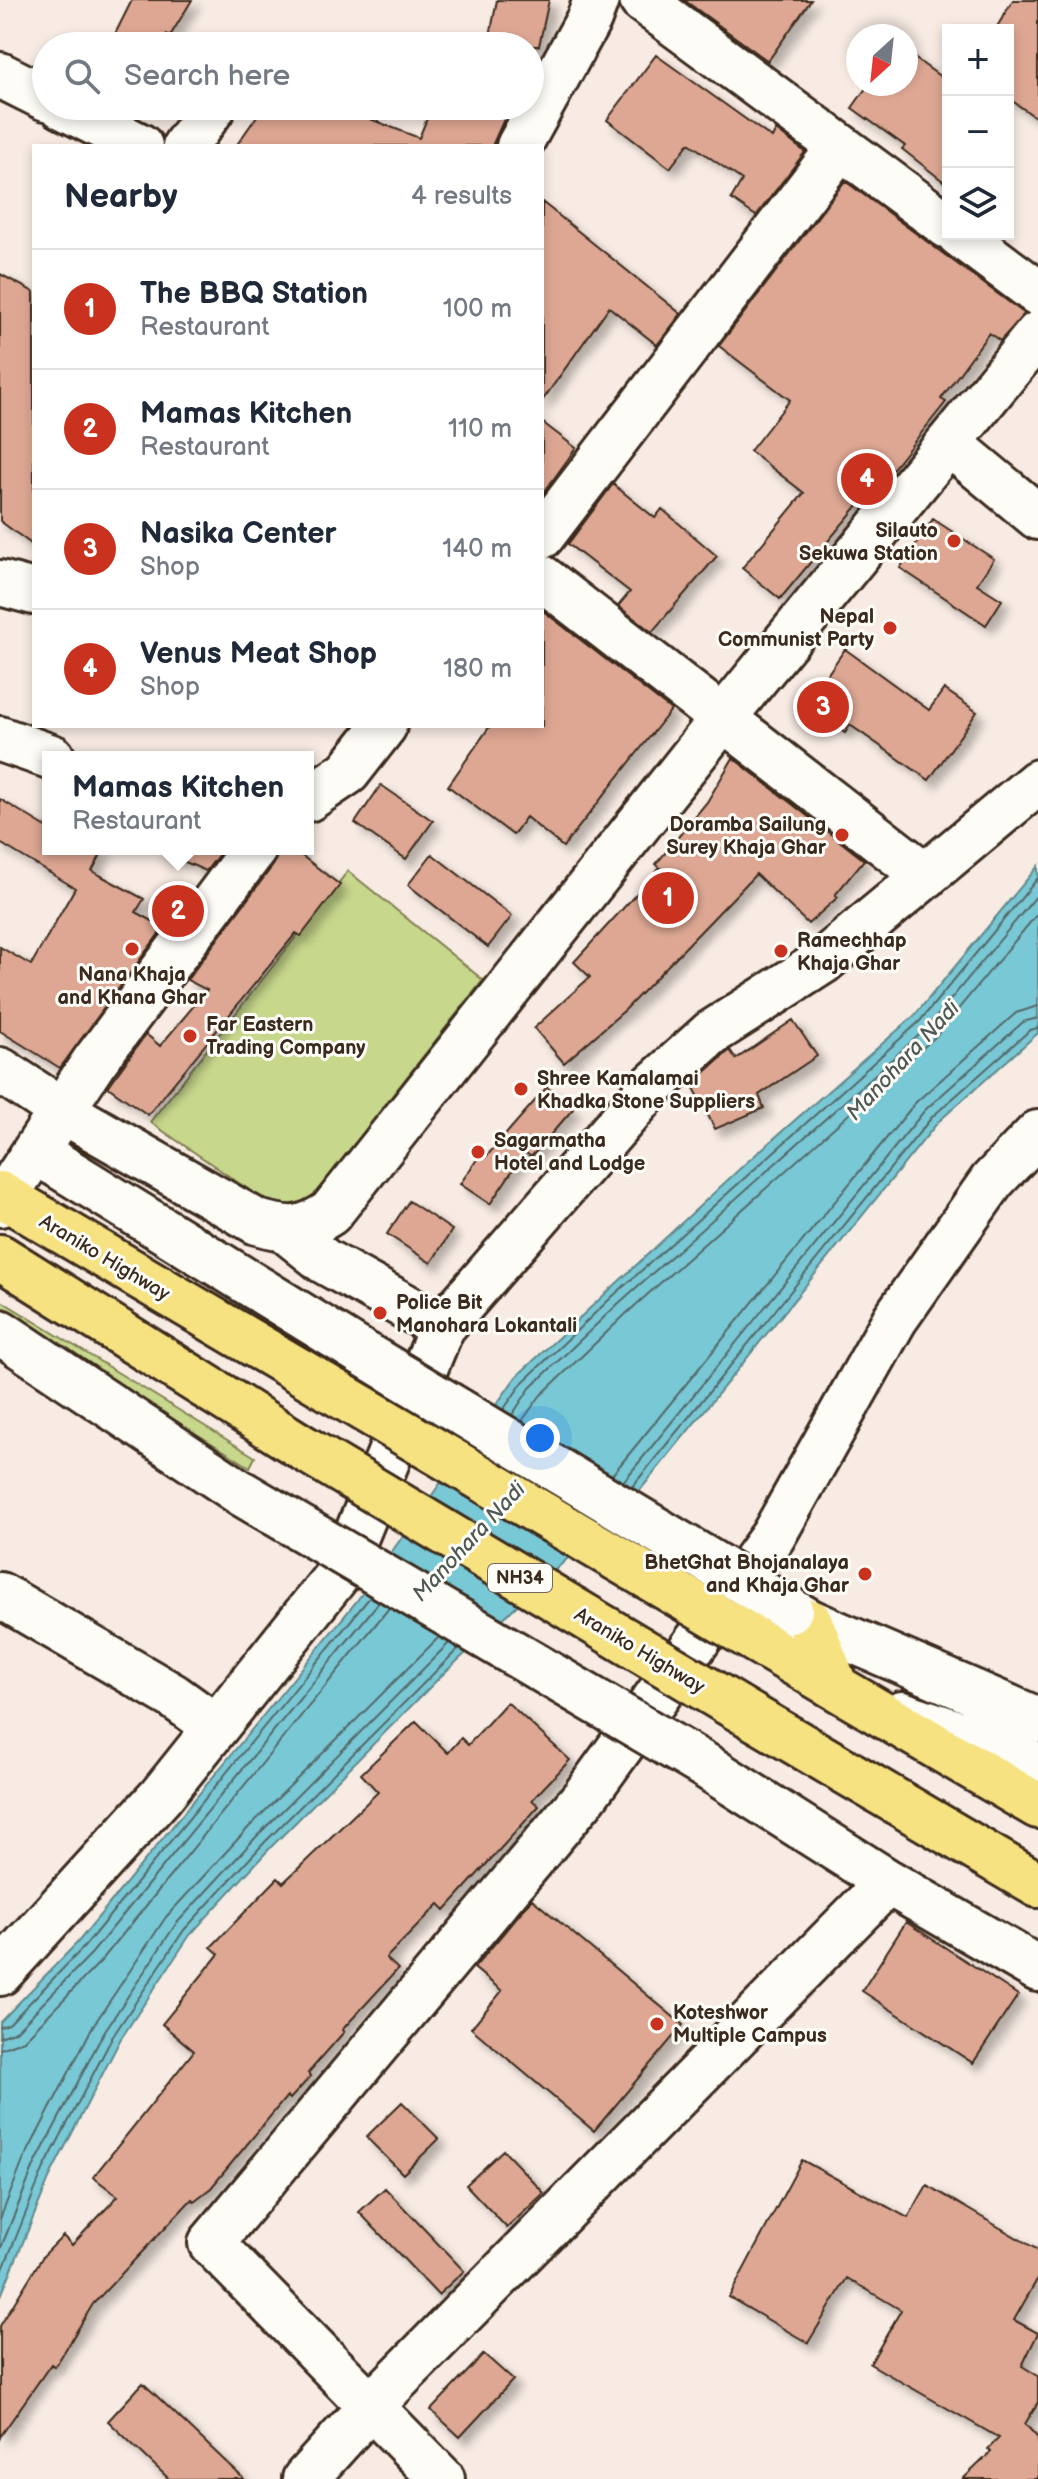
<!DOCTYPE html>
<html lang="en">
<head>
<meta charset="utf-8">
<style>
	:root { --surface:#fff; --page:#f2f2f3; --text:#1f2937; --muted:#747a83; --line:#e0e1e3; --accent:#c8321e }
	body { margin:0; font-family:"Balsamiq Sans",sans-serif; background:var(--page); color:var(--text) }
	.controls { position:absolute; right:24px; top:24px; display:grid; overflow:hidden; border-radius:0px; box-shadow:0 4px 12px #0003 }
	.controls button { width:72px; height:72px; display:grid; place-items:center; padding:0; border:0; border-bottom:2px solid var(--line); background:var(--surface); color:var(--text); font:40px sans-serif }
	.compass { position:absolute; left:846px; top:24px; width:72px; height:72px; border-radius:50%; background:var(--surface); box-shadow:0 4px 12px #0003; rotate:207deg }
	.you { position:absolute; left:540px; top:1438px; width:28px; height:28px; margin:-20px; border:6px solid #fff; border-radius:50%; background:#1a73e8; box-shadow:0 0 0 12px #1a73e833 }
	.badge { display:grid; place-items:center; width:52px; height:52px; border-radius:50%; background:var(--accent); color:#fff; font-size:26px; font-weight:700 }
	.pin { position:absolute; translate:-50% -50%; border:4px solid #fff; box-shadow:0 2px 8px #0006 }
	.popup { position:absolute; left:42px; top:751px; width:272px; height:104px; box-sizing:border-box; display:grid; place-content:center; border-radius:0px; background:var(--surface); filter:drop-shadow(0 2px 6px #0005); font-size:26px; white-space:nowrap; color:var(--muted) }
	.popup b { font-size:30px; color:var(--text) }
	.popup::after { content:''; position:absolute; left:50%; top:100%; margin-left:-16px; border:16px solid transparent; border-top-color:var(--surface) }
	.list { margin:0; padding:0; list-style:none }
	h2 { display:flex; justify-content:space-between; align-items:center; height:104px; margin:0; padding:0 32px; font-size:34px }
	h2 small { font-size:26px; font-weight:400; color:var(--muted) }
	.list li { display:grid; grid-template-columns:52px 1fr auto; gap:24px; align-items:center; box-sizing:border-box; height:120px; padding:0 32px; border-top:2px solid var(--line) }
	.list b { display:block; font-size:30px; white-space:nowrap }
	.list p { margin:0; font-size:26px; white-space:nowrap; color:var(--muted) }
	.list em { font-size:26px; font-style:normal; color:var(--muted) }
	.icon { flex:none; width:44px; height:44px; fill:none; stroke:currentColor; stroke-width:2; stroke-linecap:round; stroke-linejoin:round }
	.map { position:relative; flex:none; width:1038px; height:2479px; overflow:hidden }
	.search { position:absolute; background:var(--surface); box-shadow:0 4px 12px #0003; left:32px; top:32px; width:512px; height:88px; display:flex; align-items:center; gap:20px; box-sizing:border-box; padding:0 28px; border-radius:44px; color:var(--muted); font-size:30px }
	.panel { position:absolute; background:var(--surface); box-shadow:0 4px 12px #0003; left:32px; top:144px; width:512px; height:584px; border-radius:0px }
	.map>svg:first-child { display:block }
	.green { fill:#c7d78c; stroke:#818055; stroke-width:2 }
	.water { fill:#79c8d6; stroke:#60898c; stroke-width:2 }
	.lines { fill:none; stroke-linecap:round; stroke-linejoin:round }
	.shore { stroke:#546968; stroke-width:2 }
	.building { fill:#dda793; stroke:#3b2a1e; stroke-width:2; filter:url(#shadow) }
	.minor-casing { stroke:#3b2a1e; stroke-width:50 }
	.highway-casing { stroke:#3b2a1e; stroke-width:50 }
	.minor { stroke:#fdfcf7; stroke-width:44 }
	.highway { stroke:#f7e281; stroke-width:44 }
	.minor-bridge-casing { stroke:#3b2a1e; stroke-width:50; stroke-linecap:butt }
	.highway-bridge-casing { stroke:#3b2a1e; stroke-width:50; stroke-linecap:butt }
	.minor-bridge { stroke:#fdfcf7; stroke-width:44 }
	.highway-bridge { stroke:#f7e281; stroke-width:44 }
	.poi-dot { fill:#c8321e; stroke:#fdfcf7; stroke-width:3 }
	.labels { text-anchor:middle; stroke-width:6; stroke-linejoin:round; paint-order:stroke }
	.shield { fill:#fdfcf7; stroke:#75695f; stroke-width:2 }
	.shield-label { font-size:18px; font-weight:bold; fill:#3b2a1e }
	.poi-label { font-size:20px; font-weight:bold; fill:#3b2a1e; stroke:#fdfcf7; text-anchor:start }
	.street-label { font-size:20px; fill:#3b2a1e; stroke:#fdfcf7 }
	.water-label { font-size:22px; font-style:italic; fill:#4e5955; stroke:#fdfcf7 }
</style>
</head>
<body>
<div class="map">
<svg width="1038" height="2479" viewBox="0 0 1038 2479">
	<defs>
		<filter id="shadow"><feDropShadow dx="7" dy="7" stdDeviation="4" flood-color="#0004"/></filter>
	</defs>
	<rect width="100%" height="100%" fill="#f7ebe3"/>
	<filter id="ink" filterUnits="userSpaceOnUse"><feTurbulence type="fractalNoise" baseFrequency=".0125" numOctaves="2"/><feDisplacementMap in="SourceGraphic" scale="16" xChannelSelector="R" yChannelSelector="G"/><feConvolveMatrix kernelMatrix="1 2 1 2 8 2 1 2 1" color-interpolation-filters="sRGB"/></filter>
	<g filter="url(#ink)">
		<path class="green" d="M348,871l135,109 -170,217 -20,10 -22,-2 -121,-83z
			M0,1300l255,157 -5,10 -207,-128 -43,-30z"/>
		<path class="water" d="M1038,866v167l-100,89 -301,372 -196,182 -170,171 -81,88 -70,105 -69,134 -51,124v-276l78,-80 278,-340 160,-225 230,-214 169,-148z"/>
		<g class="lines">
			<path class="shore" d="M503,1410l20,-28 90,-86 307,-275 118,-143
				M512,1415l18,-27 89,-85 308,-275 111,-134
				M522,1421l18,-25 88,-84 307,-275 103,-124
				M612,1475l304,-373 100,-89 22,-7
				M623,1482l302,-372 98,-88 15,-4
				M632,1487l300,-370 98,-87 8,-2
				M0,2027l9,-3 75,-77 286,-350
				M0,2037l16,-6 76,-78 287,-351
				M0,2049l24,-9 77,-79 288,-353
				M0,2219l23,-58 70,-135 73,-109 83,-90 190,-190
				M0,2250l34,-84 70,-134 72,-108 82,-89 191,-192
				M0,2277l43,-107 70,-134 71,-106 81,-88 193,-193"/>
		</g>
		<path class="building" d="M132,0h60l-22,36 -3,-2 -10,12h-48z
			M497,0h52l-10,46h-51z
			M684,0h127l-43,61z
			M1013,0h25v119l-30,-21v-68h-13z
			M906,52l42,30v103l-46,-36 3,-3 -53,-38 17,-24h37z
			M656,55l116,83 4,-8 29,22 -49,64 -25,-17 11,-19 -53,-37 -19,25 -63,-48z
			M264,106h73l82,32 13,-32h78l-18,40h-256z
			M845,181l180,133 -25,27 -11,-8 -48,66 5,3 -55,69 -3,-2 -108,130 -38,-31 62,-75 -54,-42 40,-51 -71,-54z
			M542,202l139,112 -24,31 -48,-38 -67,94z
			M0,274l34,18v254l-34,-25z
			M542,422l34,26 -34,47z
			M613,484l42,34 7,-9 55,47 -65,76 -34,-26 12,-14 -62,-48z
			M933,519l61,40 -17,25 25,16 -16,25 -86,-57z
			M542,610l129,100 -108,137 -37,-30 -13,18 -65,-49 42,-60h52z
			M845,649l84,61 15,-21 33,23 -48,68 -79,-55 -5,8 -30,-22 -1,-17z
			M733,758l131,102 -29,35 3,2 -30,27 -52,-50 -131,136 -61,53 -30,-35 56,-51 -16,-15 86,-94 -4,-4 51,-62z
			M381,785l52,36 -27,38 -51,-36z
			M0,799l48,29v21h56l-12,22 52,28 -8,13 28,15 -104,141 -60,-37v-84l31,18 44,-77 -75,-45z
			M155,849h68l-17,22z
			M278,849h15l47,36 -39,51 -5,-3 -148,182 -40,-28 38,-53 14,12 47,-56 -20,-10 87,-116z
			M432,854l80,62 -24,31 -80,-62z
			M793,1020l24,36 -58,39 5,13 -49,21 -23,-45 38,-34 6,9z
			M547,1087l26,22 -42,48 -6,-5 -35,52 -30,-20 20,-29 5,3z
			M409,1201l43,29 -21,33 -44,-29z
			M507,1702l63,58 -38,40 7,6 -94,104 -6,-6 -53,54 12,11 -56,61 2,2 -36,41 3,3 -21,23 -3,-3 -76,92 -17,13 -2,-2 -99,105 -38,63 -4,-3 -51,73v-111l43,-70 20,-20 9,9 46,-49 -25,-19 101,-126 -32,-27 57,-70 -8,-7 67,-69 5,5 95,-91 -17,-18 55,-53 32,32 13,-15 7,7z
			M532,1899l151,126 -89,106 -123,-103 31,-37 -28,-23z
			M906,1922l112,73 -45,68 -111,-72z
			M402,2102l37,37 -36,35 -37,-37z
			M503,2150l41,43 -37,35 -41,-43z
			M802,2160l106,58 19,-33 111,65v28l-24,42 24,13 -16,33 16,10v26l-13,22 13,14v41h-75l28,-27 -3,-3 11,-11 -129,-74 31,-54 -54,-32 -39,65 -79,-46z
			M385,2188l79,83 -26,24 -79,-83z
			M484,2354l29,26 -53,57 -29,-27z
			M143,2383l101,96h-75l-61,-58z"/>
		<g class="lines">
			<defs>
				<path id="minor" d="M642,0l306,226
					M0,75l46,23
					M62,106l78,40
					M185,146l29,-40
					M519,146l70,-127 7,-19
					M959,234l79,59
					M950,444l88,73
					M542,536l298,-389
					M542,578l384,298
					M0,583l34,9
					M0,739l52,18
					M308,799l40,-27 36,-46
					M0,1070l61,40 196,112c33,9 44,10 73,-9l394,-496 314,-383
					M35,1151l329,203
					M0,1204l94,-142 160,-213
					M284,1229l40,32 118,66
					M0,1332l241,161
					M0,1595l173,101 43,31
					M790,1610l20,12 228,98
					M902,1714l102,35 34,18
					M704,1765l184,117 150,87
					M0,1973l161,-177 182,-228 99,-241 209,-240 60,-54 111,-71 216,-180
					M305,2479l65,-72 518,-525
					M442,2479l-231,-236 374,-447 188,-260 122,-217 97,-138 46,-48"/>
				<path id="highway" d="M0,1194l335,198
					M0,1257l305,192
					M810,1622l25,63
					M769,1648l269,158
					M736,1707l302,178"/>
			</defs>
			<use href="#minor" class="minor-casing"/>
			<use href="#highway" class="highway-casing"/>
			<use href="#minor" class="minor"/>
			<use href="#highway" class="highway"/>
			<defs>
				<path id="minor-bridge" d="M364,1354l426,256
					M241,1493l463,272"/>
				<path id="highway-bridge" d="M335,1392l434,256
					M305,1449l431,258"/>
			</defs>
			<use href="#minor-bridge" class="minor-bridge-casing"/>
			<use href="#highway-bridge" class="highway-bridge-casing"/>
			<use href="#minor-bridge" class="minor-bridge"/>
			<use href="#highway-bridge" class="highway-bridge"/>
		</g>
	</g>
	<g class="poi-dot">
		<circle cx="954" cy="541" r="8"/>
		<circle cx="890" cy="628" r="8"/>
		<circle cx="842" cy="835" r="8"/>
		<circle cx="132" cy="949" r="8"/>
		<circle cx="781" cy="951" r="8"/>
		<circle cx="190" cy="1036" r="8"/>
		<circle cx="521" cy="1089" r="8"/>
		<circle cx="478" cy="1152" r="8"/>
		<circle cx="380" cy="1313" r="8"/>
		<circle cx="865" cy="1574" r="8"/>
		<circle cx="657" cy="2024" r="8"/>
	</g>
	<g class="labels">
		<rect class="shield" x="488" y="1564" width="64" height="28" rx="6"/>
		<g class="shield-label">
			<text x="520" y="1584">NH34</text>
		</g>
		<g class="poi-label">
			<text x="938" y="537" text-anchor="end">Silauto<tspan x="938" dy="23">Sekuwa Station</tspan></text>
			<text x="874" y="623" text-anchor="end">Nepal<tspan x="874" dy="23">Communist Party</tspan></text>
			<text x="826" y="831" text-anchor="end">Doramba Sailung<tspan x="826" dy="23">Surey Khaja Ghar</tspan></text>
			<text x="797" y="947">Ramechhap<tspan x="797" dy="23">Khaja Ghar</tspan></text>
			<text x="132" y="981" text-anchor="middle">Nana Khaja<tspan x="132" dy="23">and Khana Ghar</tspan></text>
			<text x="206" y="1031">Far Eastern<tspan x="206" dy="23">Trading Company</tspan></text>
			<text x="537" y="1085">Shree Kamalamai<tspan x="537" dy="23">Khadka Stone Suppliers</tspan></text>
			<text x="494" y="1147">Sagarmatha<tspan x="494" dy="23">Hotel and Lodge</tspan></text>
			<text x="396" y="1309">Police Bit<tspan x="396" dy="23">Manohara Lokantali</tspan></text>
			<text x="849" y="1569" text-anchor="end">BhetGhat Bhojanalaya<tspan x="849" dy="23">and Khaja Ghar</tspan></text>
			<text x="673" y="2019">Koteshwor<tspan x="673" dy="23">Multiple Campus</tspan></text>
		</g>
		<g class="street-label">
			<text transform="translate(105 1257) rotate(31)" y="7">Araniko Highway</text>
			<text transform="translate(640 1650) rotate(31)" y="7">Araniko Highway</text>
		</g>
		<g class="water-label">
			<text transform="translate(902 1060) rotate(-47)" y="8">Manohara Nadi</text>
			<text transform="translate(468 1541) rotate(-47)" y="8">Manohara Nadi</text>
		</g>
	</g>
</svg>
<div class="controls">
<button>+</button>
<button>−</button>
<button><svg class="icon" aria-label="layers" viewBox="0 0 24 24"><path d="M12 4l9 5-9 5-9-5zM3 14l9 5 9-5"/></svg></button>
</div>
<svg class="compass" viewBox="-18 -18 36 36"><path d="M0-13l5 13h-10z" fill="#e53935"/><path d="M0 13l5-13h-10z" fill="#747a83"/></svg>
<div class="you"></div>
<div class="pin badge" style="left:668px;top:898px">1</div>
<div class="pin badge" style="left:178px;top:911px">2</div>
<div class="popup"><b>Mamas Kitchen</b>Restaurant</div>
<div class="pin badge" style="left:823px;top:707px">3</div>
<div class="pin badge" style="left:867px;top:479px">4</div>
<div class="search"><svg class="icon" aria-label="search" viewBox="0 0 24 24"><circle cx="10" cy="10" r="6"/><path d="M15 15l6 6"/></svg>Search here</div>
<section class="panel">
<h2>Nearby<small>4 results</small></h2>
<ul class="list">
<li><span class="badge">1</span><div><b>The BBQ Station</b><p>Restaurant</p></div><em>100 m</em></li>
<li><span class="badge">2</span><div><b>Mamas Kitchen</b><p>Restaurant</p></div><em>110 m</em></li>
<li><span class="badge">3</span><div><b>Nasika Center</b><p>Shop</p></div><em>140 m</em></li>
<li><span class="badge">4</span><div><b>Venus Meat Shop</b><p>Shop</p></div><em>180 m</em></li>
</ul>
</section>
</div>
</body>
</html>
